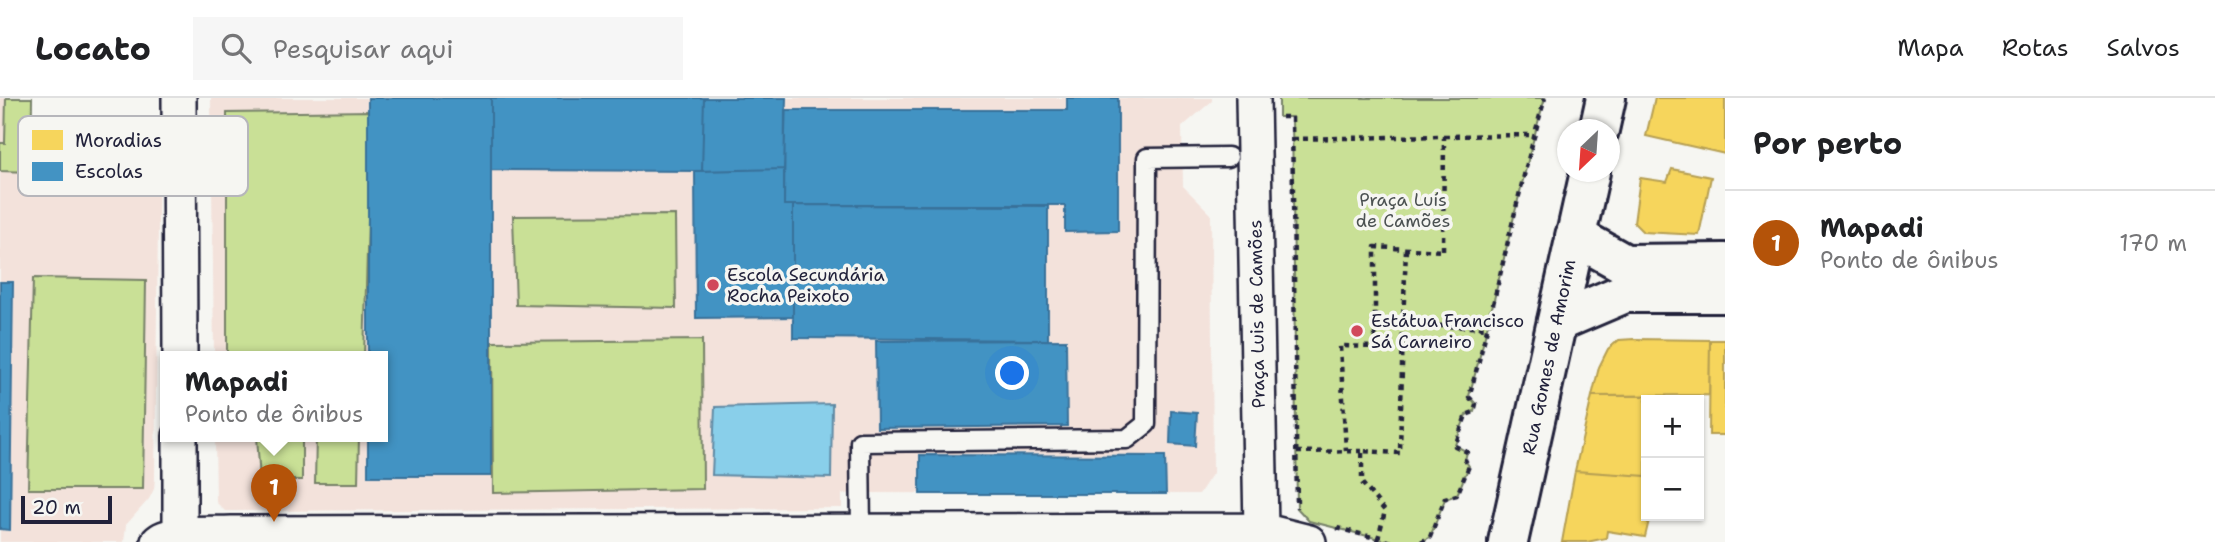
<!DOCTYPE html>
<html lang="pt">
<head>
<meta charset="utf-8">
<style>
	:root { --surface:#fff; --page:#f6f6f6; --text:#202124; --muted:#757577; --line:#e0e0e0; --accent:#b45309 }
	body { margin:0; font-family:"Shantell Sans",sans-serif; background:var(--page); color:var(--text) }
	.controls { position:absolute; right:21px; bottom:21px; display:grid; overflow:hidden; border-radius:0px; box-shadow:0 2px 5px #0004 }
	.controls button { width:63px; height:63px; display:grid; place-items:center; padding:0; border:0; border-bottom:2px solid var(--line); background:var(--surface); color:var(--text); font:35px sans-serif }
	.compass { position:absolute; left:1557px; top:21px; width:63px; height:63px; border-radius:50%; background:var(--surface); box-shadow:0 2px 5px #0004; rotate:205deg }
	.scale { position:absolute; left:21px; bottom:18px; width:91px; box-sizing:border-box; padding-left:7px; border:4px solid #22223b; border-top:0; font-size:19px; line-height:24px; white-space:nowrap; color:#22223b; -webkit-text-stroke:5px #f6f6f2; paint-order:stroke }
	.you { position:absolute; left:1013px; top:276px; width:24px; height:24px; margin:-18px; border:5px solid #fff; border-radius:50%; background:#1a73e8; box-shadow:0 0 0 10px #1a73e833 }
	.badge { display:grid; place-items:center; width:46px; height:46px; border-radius:50%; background:var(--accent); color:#fff; font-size:23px; font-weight:700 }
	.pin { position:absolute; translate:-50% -58px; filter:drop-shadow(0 2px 4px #0008) }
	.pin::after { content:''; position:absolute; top:37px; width:24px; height:21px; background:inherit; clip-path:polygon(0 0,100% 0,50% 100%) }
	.popup { position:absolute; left:160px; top:253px; width:228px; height:91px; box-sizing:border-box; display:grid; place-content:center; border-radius:0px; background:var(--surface); filter:drop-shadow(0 2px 5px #0005); font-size:23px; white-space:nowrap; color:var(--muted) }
	.popup b { font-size:26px; color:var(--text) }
	.popup::after { content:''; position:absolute; left:50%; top:100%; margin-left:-14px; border:14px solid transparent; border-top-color:var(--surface) }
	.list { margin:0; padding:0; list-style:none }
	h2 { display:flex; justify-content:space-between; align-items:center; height:91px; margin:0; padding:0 28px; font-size:30px }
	h2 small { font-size:23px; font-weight:400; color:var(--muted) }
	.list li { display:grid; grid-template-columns:46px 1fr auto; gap:21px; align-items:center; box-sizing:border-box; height:105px; padding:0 28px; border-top:2px solid var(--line) }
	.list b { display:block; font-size:26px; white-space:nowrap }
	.list p { margin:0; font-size:23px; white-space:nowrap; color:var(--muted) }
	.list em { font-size:23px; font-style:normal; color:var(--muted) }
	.icon { flex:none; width:38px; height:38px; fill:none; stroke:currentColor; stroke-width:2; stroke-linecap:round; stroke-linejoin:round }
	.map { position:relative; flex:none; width:1725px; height:444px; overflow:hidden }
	header { display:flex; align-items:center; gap:42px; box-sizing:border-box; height:98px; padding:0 35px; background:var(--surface); border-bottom:2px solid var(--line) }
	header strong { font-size:33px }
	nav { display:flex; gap:38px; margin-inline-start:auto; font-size:24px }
	.search { width:490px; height:63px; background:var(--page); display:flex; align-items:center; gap:18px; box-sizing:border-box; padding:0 24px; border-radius:0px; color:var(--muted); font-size:26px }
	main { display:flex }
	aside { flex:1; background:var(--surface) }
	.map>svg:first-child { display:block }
	.built { fill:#f3e2db }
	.green { fill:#c9e096; stroke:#768168; stroke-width:2 }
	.water { fill:#89cfea; stroke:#608aa4; stroke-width:2 }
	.homes { fill:#f6d55c; stroke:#b69f52; stroke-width:2 }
	.schools { fill:#4393c3; stroke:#39719a; stroke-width:2 }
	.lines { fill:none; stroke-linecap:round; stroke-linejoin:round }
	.service-casing { stroke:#22223b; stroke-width:23 }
	.minor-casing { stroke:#22223b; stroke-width:38 }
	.tertiary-casing { stroke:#22223b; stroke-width:44 }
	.secondary-casing { stroke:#22223b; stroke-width:44 }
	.path { stroke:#22223b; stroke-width:4.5; stroke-dasharray:5 5; stroke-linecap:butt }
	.service { stroke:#f6f6f2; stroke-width:18 }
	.minor { stroke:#f6f6f2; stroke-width:33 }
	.tertiary { stroke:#f6f6f2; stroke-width:38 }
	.secondary { stroke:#f6f6f2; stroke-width:38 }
	.poi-dot { fill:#d1495b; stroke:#f6f6f2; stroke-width:2.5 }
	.labels { text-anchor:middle; stroke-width:7; stroke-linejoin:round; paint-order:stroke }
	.park-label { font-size:18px; fill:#4c5252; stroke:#f6f6f2 }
	.poi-label { font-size:18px; fill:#22223b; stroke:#f6f6f2; text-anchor:start }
	.street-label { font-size:18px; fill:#22223b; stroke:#f6f6f2 }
	.key { fill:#f6f6f2; stroke:#b6b6bb; stroke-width:2 }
	.key-label { font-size:19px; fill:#22223b }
</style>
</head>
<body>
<header>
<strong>Locato</strong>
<div class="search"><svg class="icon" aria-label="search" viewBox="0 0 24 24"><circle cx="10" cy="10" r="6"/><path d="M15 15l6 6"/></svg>Pesquisar aqui</div>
<nav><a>Mapa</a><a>Rotas</a><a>Salvos</a></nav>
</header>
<main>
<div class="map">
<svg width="1725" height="444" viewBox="0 0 1725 444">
	<rect width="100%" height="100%" fill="#f6f6f2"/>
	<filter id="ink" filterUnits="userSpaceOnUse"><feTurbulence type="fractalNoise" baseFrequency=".0143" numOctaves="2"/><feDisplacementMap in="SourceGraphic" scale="14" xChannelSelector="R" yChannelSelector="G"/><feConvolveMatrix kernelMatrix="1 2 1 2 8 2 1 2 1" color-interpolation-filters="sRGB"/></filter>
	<g filter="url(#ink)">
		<path class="built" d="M0,0h32v38l127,5 -4,337 -1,11 -5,10 -23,26 -2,17h-124z
			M211,0h1001v3l-30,26 1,59 28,28 2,259 -14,21 -339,-1 -18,1v14l-617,3 -9,-9 -1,-66h167v-80h-168z"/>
		<path class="green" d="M6,0h26l-1,74 -31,-1v-28h5z
			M1279,0h266c-29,98 -48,200 -76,298l7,8 -2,8 -8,3 -11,30 12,7 -2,8 4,6 -12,29 -12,4 -15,38 -9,5h-30l-82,-21 -12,-13 -5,-391h-13z
			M371,13l-7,245h-137v-243z
			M675,117l1,93 -160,-3 -3,-89z
			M33,180l113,2 -3,209h-115z
			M702,242l1,149 -210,4 -1,-151z
			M257,338h45v44h-42z
			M316,338h43l-1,47h-43z"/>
		<path class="water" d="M832,306l-1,74 -119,-3 3,-68z"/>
		<path class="homes" d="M1655,0h70v56l-79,-18z
			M1672,71l39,8 -12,58 -56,-3 -9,-9 6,-45 27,4z
			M1634,241l76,1 -1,55 -117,1 7,-29 9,-18 11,-9z
			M1710,242h15v95h-16z
			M1592,298h74v4h-20v76l-71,-5z
			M1575,373l71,5v40h4l-5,21 -38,-6 -1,7 -19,4h-25z"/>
		<path class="schools" d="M368,0h123v378h-123v-40h14v-80h-14z
			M491,0h213l-2,73 -211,-1z
			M704,0h82l-2,71 -82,2z
			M1067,0h51v133l-53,1v-27h-281l1,-95h282z
			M784,71v36h9v112l-97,1 -1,-147z
			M793,107l255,1v134l-255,-2z
			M0,184h13l-3,248 -10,-1z
			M1066,242l1,86 -190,2 -1,-87z
			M1171,313l26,2 -2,33 -25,-2z
			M920,357l245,1 1,38h-246z"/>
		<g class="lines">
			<defs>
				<path id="service" d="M861,433l-1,-89 267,-3 19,-15 1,-266 81,-1"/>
				<path id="minor" d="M179,0l1,258
					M1253,0l8,432
					M180,436v-98
					M158,444c10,-12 57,-8 74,-9l1029,-3 48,12"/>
				<path id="tertiary" d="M1575,138l50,28 100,-1
					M1557,224l68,-29h100"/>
				<path id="secondary" d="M1599,32l7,-32
					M1508,444l82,-370"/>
			</defs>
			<use href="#service" class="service-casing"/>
			<use href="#minor" class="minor-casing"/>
			<use href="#tertiary" class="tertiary-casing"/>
			<use href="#secondary" class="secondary-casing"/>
			<path class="path" d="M1282,19h10l5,391
				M1444,38l90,-1
				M1293,41l151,-3 -1,115 -68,-4v100l-35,-1 6,105
				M1403,226l3,-75
				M1297,354l65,-1
				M1337,430l54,14
				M1378,441l7,-28 -23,-28v-32l38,2 3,-129 85,4
				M1421,444l9,-5 15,-39 12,-3 12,-29 -4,-6 2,-8 -12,-6 11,-31 8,-3 2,-8 -7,-7c28,-99 47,-201 76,-299"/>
			<use href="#service" class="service"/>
			<use href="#minor" class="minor"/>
			<use href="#tertiary" class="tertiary"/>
			<use href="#secondary" class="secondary"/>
		</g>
	</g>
	<g class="poi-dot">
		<circle cx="713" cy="187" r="7"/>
		<circle cx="1357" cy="233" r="7"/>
	</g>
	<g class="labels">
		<g class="park-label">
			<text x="1403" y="108">Praça Luís<tspan x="1403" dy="21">de Camões</tspan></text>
		</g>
		<g class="poi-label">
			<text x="727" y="183">Escola Secundária<tspan x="727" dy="21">Rocha Peixoto</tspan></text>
			<text x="1371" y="229">Estátua Francisco<tspan x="1371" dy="21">Sá Carneiro</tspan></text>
		</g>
		<g class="street-label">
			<text transform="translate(1257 216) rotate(-91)" y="6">Praça Luis de Camões</text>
			<text transform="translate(1549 259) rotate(-78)" y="6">Rua Gomes de Amorim</text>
		</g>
	</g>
	<rect x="18" y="18" width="230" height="80" rx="10" class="key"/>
	<rect x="32" y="32" width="31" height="20" fill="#f6d55c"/>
	<rect x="32" y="64" width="31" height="19" fill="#4393c3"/>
	<g class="key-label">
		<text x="75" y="49">Moradias</text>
		<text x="75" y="80">Escolas</text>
	</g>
</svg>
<div class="controls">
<button>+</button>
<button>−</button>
</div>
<svg class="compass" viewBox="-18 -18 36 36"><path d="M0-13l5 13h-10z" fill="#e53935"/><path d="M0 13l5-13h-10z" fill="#757577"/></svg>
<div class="scale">20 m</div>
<div class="you"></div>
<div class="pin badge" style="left:274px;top:424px">1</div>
<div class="popup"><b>Mapadi</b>Ponto de ônibus</div>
</div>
<aside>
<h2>Por perto<small></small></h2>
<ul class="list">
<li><span class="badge">1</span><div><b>Mapadi</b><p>Ponto de ônibus</p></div><em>170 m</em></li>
</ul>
</aside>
</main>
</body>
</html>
